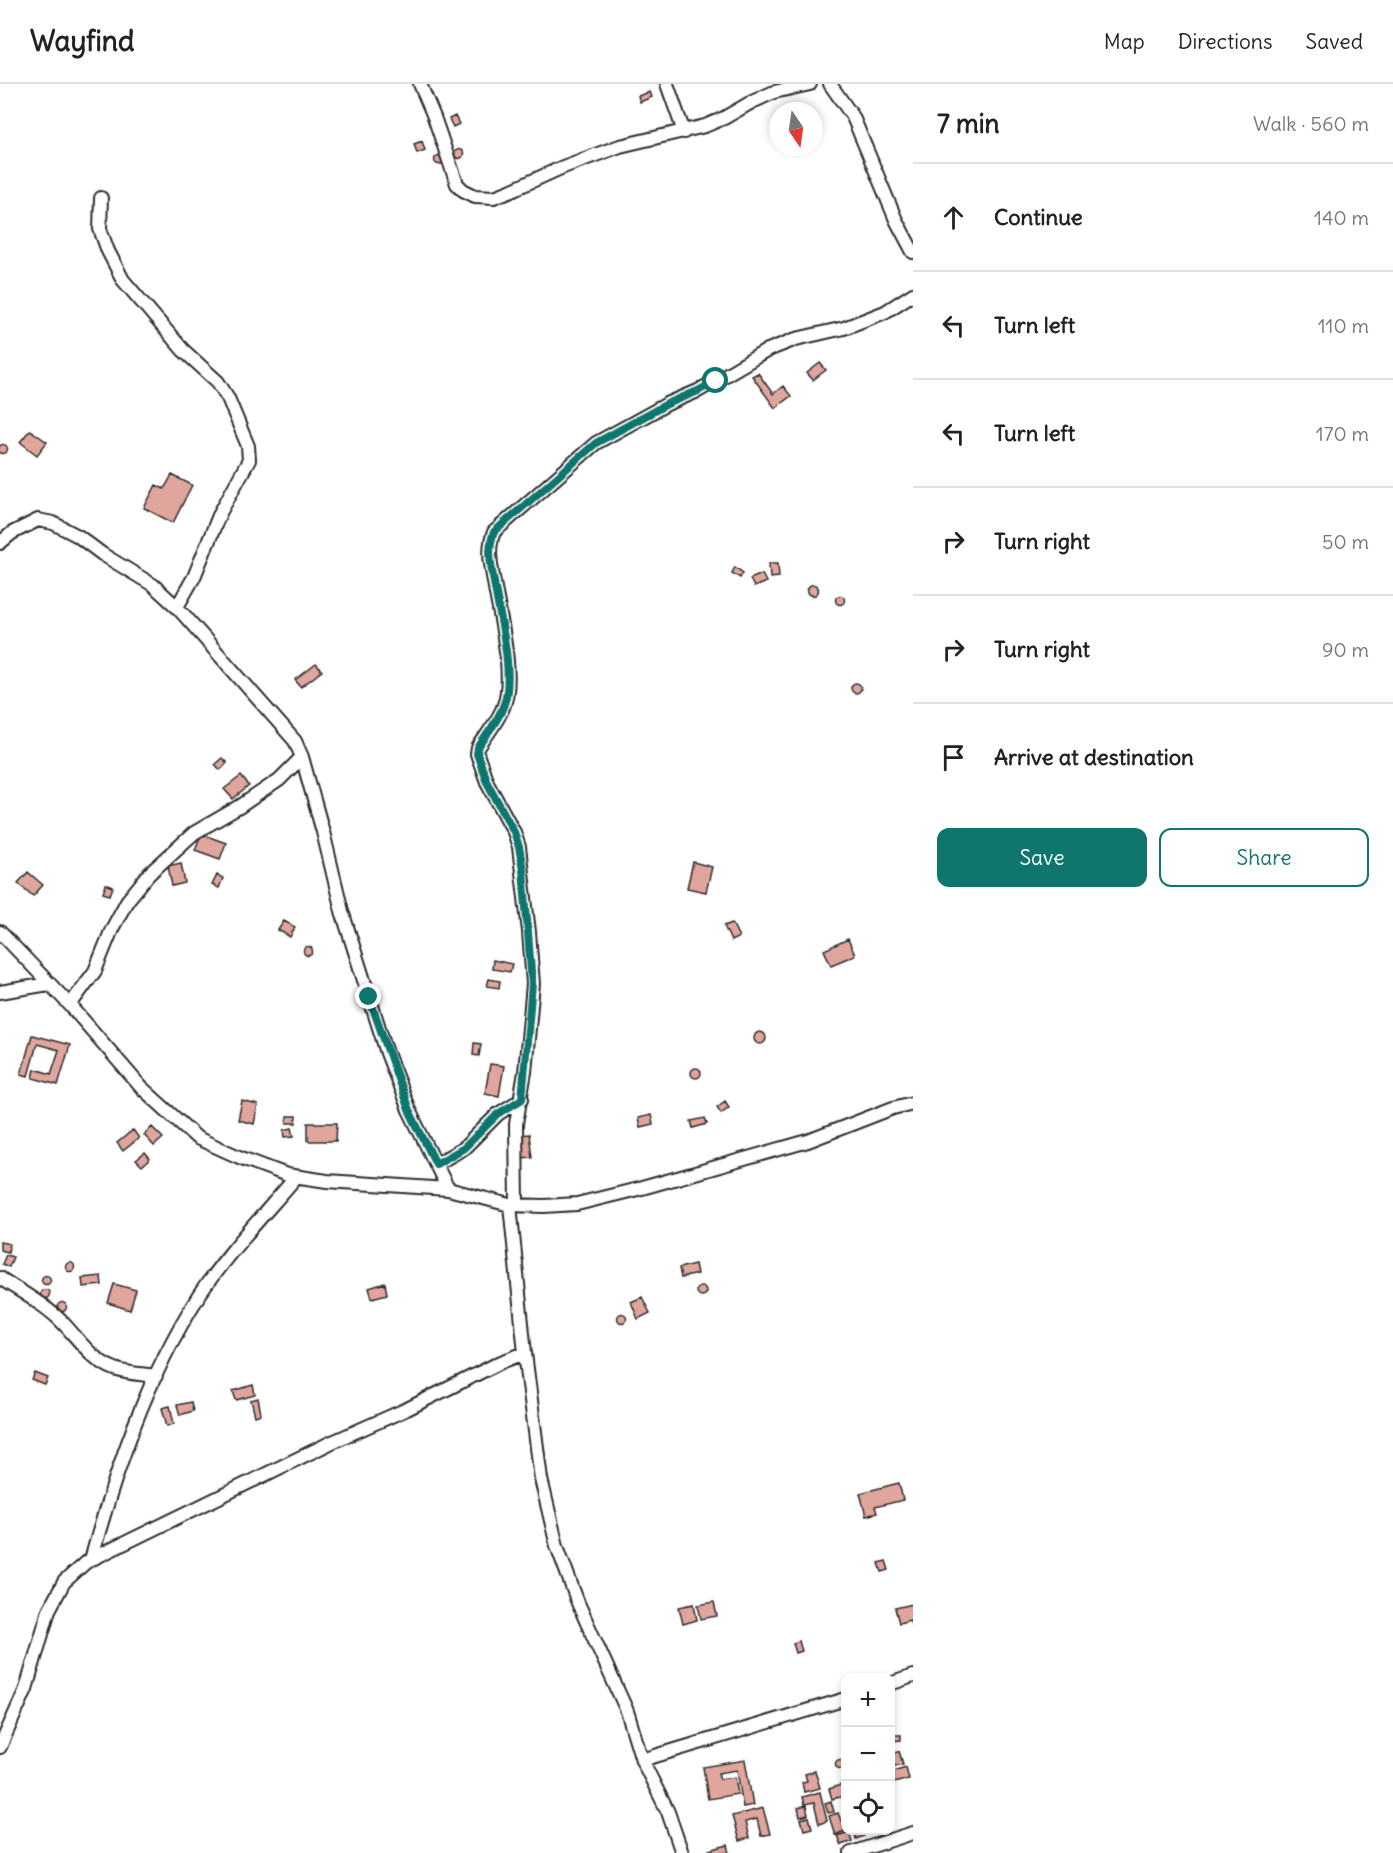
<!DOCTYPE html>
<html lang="en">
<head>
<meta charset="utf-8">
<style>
	:root { --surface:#fff; --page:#f2f2f2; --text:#222; --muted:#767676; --line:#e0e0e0; --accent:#0f766e }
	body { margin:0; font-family:Delius,sans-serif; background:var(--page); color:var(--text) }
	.controls { position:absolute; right:18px; bottom:18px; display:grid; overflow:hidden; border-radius:12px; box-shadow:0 3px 9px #0003 }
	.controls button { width:54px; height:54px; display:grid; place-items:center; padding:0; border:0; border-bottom:2px solid var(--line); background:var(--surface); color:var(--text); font:30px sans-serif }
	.compass { position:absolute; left:769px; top:18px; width:54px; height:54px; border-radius:50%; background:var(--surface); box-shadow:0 3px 9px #0003; rotate:167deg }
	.stop { position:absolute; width:18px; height:18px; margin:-14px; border:4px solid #0f766e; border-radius:50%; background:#fff }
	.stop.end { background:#0f766e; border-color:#fff; box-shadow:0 2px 6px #0008 }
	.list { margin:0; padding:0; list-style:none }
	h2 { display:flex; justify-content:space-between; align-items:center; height:78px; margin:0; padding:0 24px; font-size:26px }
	h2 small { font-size:20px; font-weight:400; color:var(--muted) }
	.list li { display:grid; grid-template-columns:39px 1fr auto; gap:18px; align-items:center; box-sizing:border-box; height:108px; padding:0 24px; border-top:2px solid var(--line) }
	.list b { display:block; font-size:22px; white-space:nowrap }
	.list em { font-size:20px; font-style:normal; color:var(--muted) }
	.actions { display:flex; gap:12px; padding:18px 24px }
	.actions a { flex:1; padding:14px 0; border:2px solid var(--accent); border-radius:12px; text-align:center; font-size:21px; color:var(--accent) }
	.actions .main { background:var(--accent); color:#fff }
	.icon { flex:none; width:33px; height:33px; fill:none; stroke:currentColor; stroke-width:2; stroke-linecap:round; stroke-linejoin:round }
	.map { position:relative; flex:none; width:913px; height:1769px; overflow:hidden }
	header { display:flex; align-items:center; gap:36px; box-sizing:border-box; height:84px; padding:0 30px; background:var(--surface); border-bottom:2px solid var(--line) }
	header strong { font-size:28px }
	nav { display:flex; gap:33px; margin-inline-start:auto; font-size:21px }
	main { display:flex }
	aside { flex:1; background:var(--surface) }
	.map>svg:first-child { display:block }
	.building { fill:#e0a69e; stroke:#2b2b2b; stroke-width:1.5 }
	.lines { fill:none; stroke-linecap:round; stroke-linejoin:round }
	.street-casing { stroke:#2b2b2b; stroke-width:16 }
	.street { stroke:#fff; stroke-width:12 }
	.route { stroke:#0f766e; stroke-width:8 }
</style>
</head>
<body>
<header>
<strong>Wayfind</strong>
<nav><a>Map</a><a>Directions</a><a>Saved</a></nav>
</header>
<main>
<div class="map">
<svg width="913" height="1769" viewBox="0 0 913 1769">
	<rect width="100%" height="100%" fill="#fff"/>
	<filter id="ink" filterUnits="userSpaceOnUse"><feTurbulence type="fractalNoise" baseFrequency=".0167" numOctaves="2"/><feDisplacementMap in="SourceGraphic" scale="12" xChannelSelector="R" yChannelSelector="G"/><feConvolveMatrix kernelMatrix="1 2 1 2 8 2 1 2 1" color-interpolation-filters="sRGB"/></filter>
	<g filter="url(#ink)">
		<path class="building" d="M650,8l2,5 -12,5 -2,-6z
			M455,32l4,8 -6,3 -4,-8z
			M422,57l3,9 -8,3 -3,-9z
			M454.5 70a4.5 4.5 0 1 1 9 0a4.5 4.5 0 1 1-9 0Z
			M434.5 76a4.5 4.5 0 1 1 9 0a4.5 4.5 0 1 1-9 0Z
			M820,279l6,7 -13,10 -6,-7z
			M758,289l15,21 10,-8 8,10 -16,12 -23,-32z
			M30,346l17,12 -10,13 -17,-13z
			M-1.5 365a4.5 4.5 0 1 1 9 0a4.5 4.5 0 1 1-9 0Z
			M172,391l20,10 -19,38 -29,-15 12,-23 8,4z
			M769,479h9l1,14 -9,1z
			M735,483l8,6 -3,5 -8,-5z
			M762,490l4,8 -12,5 -4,-8z
			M807.5 506a5.5 5.5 0 1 1 11 0a5.5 5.5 0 1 1-11 0Z
			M835.5 516a4.5 4.5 0 1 1 9 0a4.5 4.5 0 1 1-9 0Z
			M316,580l6,7 -21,16 -6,-7z
			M851 604a5 5 0 1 1 10 0a5 5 0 1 1-10 0Z
			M222,674l5,5 -7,7 -5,-6z
			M241,692l8,10 -16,13 -9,-10z
			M201,750l25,9 -6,16 -25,-9z
			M693,778l19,5 -6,25 -19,-4z
			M181,779l4,20 -13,3 -4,-20z
			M28,788l15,13 -10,11 -15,-13z
			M217,791l6,3 -4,10 -7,-3z
			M106,800l7,3 -3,8 -7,-2z
			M284,837l11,6 -5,10 -12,-7z
			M732,839l7,14 -8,4 -7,-15z
			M848,855l7,16 -24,10 -7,-15z
			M303.5 867a4.5 4.5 0 1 1 9 0a4.5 4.5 0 1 1-9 0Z
			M493,876l19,4 -2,8 -18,-3z
			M489,895l11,2 -1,7 -12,-2z
			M754 954a6 6 0 1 1 12 0a6 6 0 1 1-12 0Z
			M32,951l38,10 -12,40 -25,-7 2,-9 16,5 8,-24 -22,-6 -9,32 -7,-2z
			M474,959l7,1 -2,12 -6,-1z
			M490,980l14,2 -5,30 -14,-3z
			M691 989a5 5 0 1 1 10 0a5 5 0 1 1-10 0Z
			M242,1017l16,4 -4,19 -16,-4z
			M725,1017l4,6 -8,6 -4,-6z
			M651,1031l2,9 -13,3 -2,-9z
			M287,1032h9v7h-9z
			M705,1034l2,6 -14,4 -2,-7z
			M308,1039h29l-1,18h-28z
			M152,1043l11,11 -9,8 -10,-11z
			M292,1044l2,8 -9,1 -1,-7z
			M133,1046l6,8 -16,13 -6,-8z
			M529,1050l3,23 -11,1 -2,-23z
			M145,1069l5,6 -8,7 -6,-6z
			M0,1158l10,2 -2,8 -8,-2z
			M6,1171l7,2 -4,10 -7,-3z
			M65.5 1183a4.5 4.5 0 1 1 9 0a4.5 4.5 0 1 1-9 0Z
			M695,1180l2,10 -16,4 -2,-10z
			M41.5 1196a4.5 4.5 0 1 1 9 0a4.5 4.5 0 1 1-9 0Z
			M101,1192l1,9 -19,2 -1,-9z
			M385,1199l2,11 -15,4 -3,-10z
			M114,1200l22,6 -6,20 -22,-7z
			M696 1207a5 5 0 1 1 10 0a5 5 0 1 1-10 0Z
			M40.5 1210a4.5 4.5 0 1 1 9 0a4.5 4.5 0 1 1-9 0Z
			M642,1213l8,16 -12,6 -7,-17z
			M57.5 1223a4.5 4.5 0 1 1 9 0a4.5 4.5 0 1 1-9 0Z
			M617.5 1234a4.5 4.5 0 1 1 9 0a4.5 4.5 0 1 1-9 0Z
			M35,1289l13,5 -3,7 -13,-5z
			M253,1301l2,10 -19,5 -3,-9z
			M258,1314l3,16 -6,2 -4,-16z
			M191,1318l2,9 -13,4 -3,-10z
			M170,1322l4,18 -7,2 -5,-18z
			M899,1399l4,17 -28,7 2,6 -11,3 -6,-23z
			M886,1477l3,9 -7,2 -3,-9z
			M714,1518l3,14 -16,3 -3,-14z
			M694,1520l3,16 -14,4 -4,-17z
			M913,1520v28l-3,-12 -11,3 -4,-15z
			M799,1557l3,10 -6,2 -3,-10z
			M890,1651h11v5l-11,1z
			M890,1667l1,2 8,-2 4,13 -13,3z
			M835.5 1680a4.5 4.5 0 1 1 9 0a4.5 4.5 0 1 1-9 0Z
			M745,1676l8,45 -10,2 -6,-37 -19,3 2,6 15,-2 3,17 -30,5 -5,-32z
			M906,1683l3,12 -19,5v-12z
			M815,1687l5,17 -16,4 -2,-10 5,-1 -2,-7z
			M846,1699v15l-2,-2 -12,3 -3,-10z
			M820,1708l7,29 -8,3 -5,-21 -10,2 -2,-8z
			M831,1717l3,11 -6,1 -3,-10z
			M806,1722l2,9 -8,2 -2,-9z
			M763,1724l7,26 -9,2 -4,-17 -12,3 4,16 -10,3 -7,-25z
			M838,1729l7,18 -10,4 -6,-19z
			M809,1733l3,11 -8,2 -3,-11z
			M854,1746h9l1,6 -8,3z
			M849,1748l3,9 -11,4 -4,-9z
			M728,1761l2,8h-20l-1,-3z"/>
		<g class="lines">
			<defs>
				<path id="street" d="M420,0l14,33 23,67 6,6 12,6 19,1 16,-6 53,-24 57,-21 85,-20 19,-8 26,-15 24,-11 36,-8
					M667,0l17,48
					M830,0l23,33 43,103 17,32
					M101,114l-1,31 8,22 15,29 60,70 35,32 10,16 20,48 1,14 -29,53 -26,64 -17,30
					M0,459l12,-10 26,-13 15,3 25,13 24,18 51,31 24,22 118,134 7,16 21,75 19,79 45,142 22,57 39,79
					M0,848l70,73 71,82 56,51 42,19 48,18 40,6 121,8 62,16 34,1 33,-2 65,-16 166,-47 85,-33 20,-5
					M0,908l49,-8
					M70,921l25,-34 17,-42 15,-28 22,-27 45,-41 45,-26 40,-27 23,-23
					M436,1080l28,-16 34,-34 24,-15
					M510,1121l15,148 16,126 16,67 21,57 49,108 15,49 26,52 14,41
					M517,1121l-1,-81 9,-52 8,-88 -4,-52 -10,-85 -5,-15 -27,-50 -10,-28 1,-6c9,-14 21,-28 26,-43 11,-31 -5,-91 -10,-123 -3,-17 -7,-33 0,-50l102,-89 71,-39 31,-13 70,-41 28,-11 48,-11 41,-16 28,-18
					M0,1194c21,14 46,27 64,46 15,16 29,37 51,45 12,5 28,5 41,7
					M91,1476c25,-91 56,-183 107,-263 28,-43 65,-81 98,-120
					M890,1600l23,-8
					M0,1663l26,-58 23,-79 15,-28 22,-20 244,-119 77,-34 94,-47 24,-9
					M642,1676l204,-61
					M851,1769l62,-20"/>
			</defs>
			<use href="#street" class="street-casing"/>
			<use href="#street" class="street"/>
		</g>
	</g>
	<g class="lines" filter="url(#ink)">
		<path class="route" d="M369,913l40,113 27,54 28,-16 34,-34 24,-15 10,-115 -9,-115 -4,-22 -5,-15 -27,-50 -10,-28 1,-6c9,-14 21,-28 26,-44 11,-30 -5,-90 -10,-122 -3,-17 -7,-33 0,-50l102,-89 71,-39 31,-13 18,-10"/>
	</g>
</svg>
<div class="controls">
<button>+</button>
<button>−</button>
<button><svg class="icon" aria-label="locate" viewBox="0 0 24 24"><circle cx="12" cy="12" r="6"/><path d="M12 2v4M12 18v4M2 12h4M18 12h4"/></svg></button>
</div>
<svg class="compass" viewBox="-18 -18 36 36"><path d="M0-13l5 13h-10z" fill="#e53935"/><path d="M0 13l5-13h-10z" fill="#767676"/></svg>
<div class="stop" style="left:716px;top:297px"></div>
<div class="stop end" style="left:369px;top:913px"></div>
</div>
<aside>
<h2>7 min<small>Walk · 560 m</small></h2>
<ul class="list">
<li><svg class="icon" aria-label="ahead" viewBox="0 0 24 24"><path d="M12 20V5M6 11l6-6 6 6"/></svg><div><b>Continue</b></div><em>140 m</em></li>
<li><svg class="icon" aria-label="left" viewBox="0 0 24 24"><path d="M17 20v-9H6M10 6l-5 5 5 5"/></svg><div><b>Turn left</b></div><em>110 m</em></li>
<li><svg class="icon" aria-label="left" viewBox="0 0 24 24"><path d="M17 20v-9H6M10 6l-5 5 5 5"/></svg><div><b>Turn left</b></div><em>170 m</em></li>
<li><svg class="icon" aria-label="right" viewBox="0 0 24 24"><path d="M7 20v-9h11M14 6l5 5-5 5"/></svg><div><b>Turn right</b></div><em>50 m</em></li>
<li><svg class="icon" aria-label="right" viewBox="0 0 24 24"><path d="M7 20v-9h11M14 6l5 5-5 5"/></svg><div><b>Turn right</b></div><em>90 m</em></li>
<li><svg class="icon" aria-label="arrive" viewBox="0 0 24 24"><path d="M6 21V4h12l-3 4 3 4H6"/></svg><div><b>Arrive at destination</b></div></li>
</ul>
<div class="actions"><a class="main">Save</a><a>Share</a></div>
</aside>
</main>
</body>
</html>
